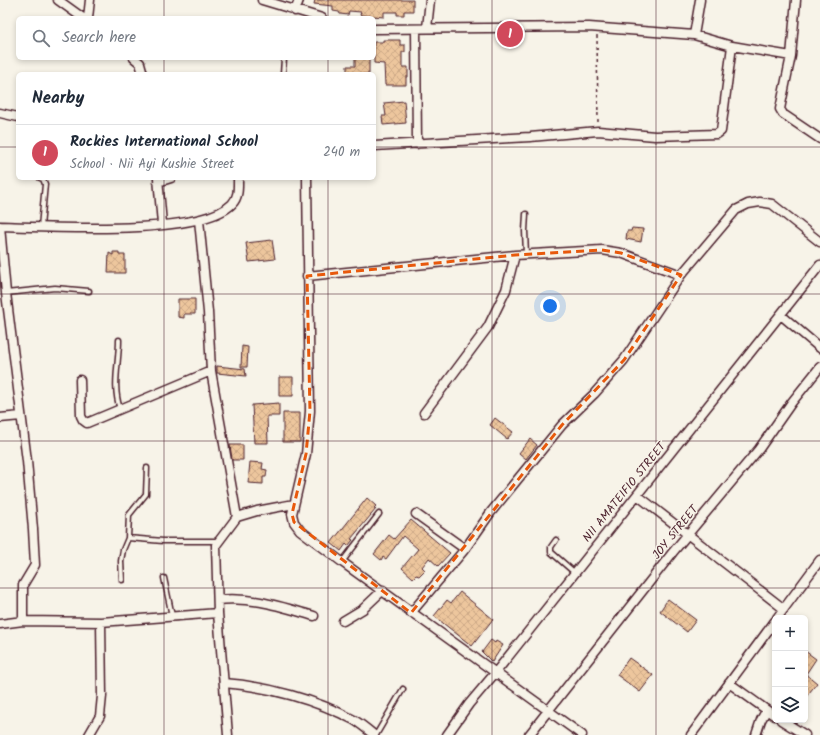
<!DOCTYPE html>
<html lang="en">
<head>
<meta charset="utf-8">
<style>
	:root { --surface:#fff; --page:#f2f2f3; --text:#1f2937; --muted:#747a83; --line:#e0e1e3; --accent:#d1495b }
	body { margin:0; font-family:Kalam,sans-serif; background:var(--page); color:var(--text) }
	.controls { position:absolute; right:12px; bottom:12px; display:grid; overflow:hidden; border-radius:6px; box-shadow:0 2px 6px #0003 }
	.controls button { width:36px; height:36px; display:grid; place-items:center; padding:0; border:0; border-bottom:1px solid var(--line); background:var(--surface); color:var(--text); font:20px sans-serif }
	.you { position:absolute; left:550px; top:306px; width:14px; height:14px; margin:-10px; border:3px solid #fff; border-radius:50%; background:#1a73e8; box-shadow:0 0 0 6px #1a73e833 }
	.badge { display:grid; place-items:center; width:26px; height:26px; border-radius:50%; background:var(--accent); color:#fff; font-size:13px; font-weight:700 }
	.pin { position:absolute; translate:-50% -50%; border:2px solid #fff; box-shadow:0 1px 4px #0006 }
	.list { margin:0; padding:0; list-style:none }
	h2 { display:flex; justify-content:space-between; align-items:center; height:52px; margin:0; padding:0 16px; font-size:17px }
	h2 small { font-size:13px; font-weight:400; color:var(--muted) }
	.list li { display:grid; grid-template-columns:26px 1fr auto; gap:12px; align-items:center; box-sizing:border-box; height:56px; padding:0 16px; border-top:1px solid var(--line) }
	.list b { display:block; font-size:15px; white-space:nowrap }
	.list p { margin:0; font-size:13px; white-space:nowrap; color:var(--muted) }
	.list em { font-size:13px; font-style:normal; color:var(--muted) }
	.icon { flex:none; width:22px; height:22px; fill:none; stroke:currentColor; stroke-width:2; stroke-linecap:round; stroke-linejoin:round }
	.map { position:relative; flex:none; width:820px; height:735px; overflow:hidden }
	.search { position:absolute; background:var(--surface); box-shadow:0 2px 6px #0003; left:16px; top:16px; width:360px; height:44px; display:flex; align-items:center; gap:10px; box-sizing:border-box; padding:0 14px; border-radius:6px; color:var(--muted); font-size:15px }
	.panel { position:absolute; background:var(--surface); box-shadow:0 2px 6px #0003; left:16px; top:72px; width:360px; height:108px; border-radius:6px }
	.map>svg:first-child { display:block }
	.building { fill:url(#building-cross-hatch); stroke:#4a1f2b }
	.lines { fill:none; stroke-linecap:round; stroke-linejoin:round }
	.lane-casing { stroke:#4a1f2b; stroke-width:7 }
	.street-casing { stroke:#4a1f2b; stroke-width:11 }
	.path { stroke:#4a1f2b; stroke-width:1.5; stroke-dasharray:3 3; stroke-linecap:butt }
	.lane { stroke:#f7f3e8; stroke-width:4 }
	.street { stroke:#f7f3e8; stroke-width:8 }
	.marked { fill:none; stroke:#e8590c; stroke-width:3; stroke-dasharray:8 5; stroke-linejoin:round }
	.grid { fill:none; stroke:#4a1f2b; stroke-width:1; stroke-opacity:0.55 }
	.labels { text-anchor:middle; stroke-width:3; stroke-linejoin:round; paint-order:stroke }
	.street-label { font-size:12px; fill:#4a1f2b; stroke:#f7f3e8 }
</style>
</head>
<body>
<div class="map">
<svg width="820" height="735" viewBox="0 0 820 735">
	<defs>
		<pattern id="building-cross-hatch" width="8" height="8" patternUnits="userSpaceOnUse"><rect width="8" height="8" fill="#edc69d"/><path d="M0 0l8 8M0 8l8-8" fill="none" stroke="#cdaa87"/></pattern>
	</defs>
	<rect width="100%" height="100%" fill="#f7f3e8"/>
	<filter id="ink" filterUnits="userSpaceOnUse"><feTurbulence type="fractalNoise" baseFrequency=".025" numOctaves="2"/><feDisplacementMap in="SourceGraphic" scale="8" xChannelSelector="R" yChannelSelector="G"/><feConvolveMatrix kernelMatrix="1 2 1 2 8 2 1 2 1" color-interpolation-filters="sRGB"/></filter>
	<g filter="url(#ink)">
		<path class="building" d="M315,0h98v11h-9v4h-7v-3h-13v5l-24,-2 1,-3 -12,-1 -1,4 -8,-1 -1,-2 -6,-1v-5l-19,-2z
			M383,40h17v5h5v7h-3v15h6v10h-2v8h-21l-1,-21 -10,-1v-21h9z
			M355,58h14v16h-22v-8h8z
			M404,101l2,22 -23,2 -1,-9h4l-2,-13z
			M632,228l11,1 -2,13 -15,-3 1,-8h4z
			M272,240l3,19 -26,3 -3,-19z
			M113,252h6v3h6v18h-17l1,-20 4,2z
			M178,299h17v15h-11v4l-6,-1z
			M242,346l6,1 -1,20h-6z
			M217,366l28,3 1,7 -29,-3z
			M279,377h14v19h-14z
			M279,403v13h-12l1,27h-14l-2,-38z
			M283,413h17v29h-17z
			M495,418l18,14 -6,7 -17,-14z
			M530,439l7,6 -11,14 -7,-6z
			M230,445h13v15h-11z
			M250,462l13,1 -1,6 5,1 -1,7h-3v7l-15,-1z
			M367,498l9,8 -2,2 2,1 -25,30 2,1 -5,6 -2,-2 -5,7 -10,-8z
			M411,520l39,33 -12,13 -9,-8 -7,9 3,3 -6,6 -3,-1 -3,3 -11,-10 16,-19 -15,-13 -17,23 -3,-2 -2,3 -7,-6 15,-19 5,4z
			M460,592l33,27 -21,27 -38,-30 13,-16 4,3z
			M668,599l28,21 -9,12 -27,-21z
			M491,640l4,3 1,-2 7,4 -11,17 -10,-10z
			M805,651l11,8 -10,15 11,9 -12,15z
			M629,658l24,17 -13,17 -23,-17z"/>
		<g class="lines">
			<defs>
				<path id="lane" d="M283,74l1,-16
					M40,178l3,1 2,5 -4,43
					M526,254l-1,-23 1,-17
					M6,293l49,-5 34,3
					M119,340c0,24 -7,46 1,69
					M128,538l35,3h55
					M556,540l-5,7v5l24,21
					M342,562l37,-48
					M164,578l8,38
					M122,580l-1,-19 2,-11 5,-12 1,-23 17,-21 1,-26
					M376,735l27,-46"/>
				<path id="street" d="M58,0l25,18
					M262,0l60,18
					M796,0l-5,56 -11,53 3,5 37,25
					M295,11l4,-11
					M88,18l2,-18
					M427,28l3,-28
					M374,29l215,-2 105,8 38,11 59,10
					M416,29l1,115
					M694,35l6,-35
					M134,58l6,5 3,11
					M0,113l18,4
					M374,146l156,-9 68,-6 57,5 62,-2 4,-3 11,-85
					M158,178l4,46
					M307,178l3,233 -4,43 -14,60 2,8 6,8 42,32 240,173
					M158,182l13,-4
					M199,220l9,92 3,59 26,146
					M0,226l6,67 21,168 6,68 2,36 -12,20v36
					M0,226c47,1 200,11 232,-22 7,-7 6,-17 6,-26
					M307,276l208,-21 87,-5 19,3 60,22
					M781,315l39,33
					M80,380l1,36 2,4 4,3 124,-52
					M424,413l64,-86 18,-37 9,-35
					M0,418l21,-2
					M637,495l147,114
					M416,514l49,35
					M218,600c33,-4 64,7 96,16
					M411,613l54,-64 26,-37 71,-87 32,-31 30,-34 57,-85 55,-65 12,-6 12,-2 12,2 48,38
					M777,618l43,-58
					M343,621l20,-12 20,-19
					M0,624l23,-3 78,1 117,-9
					M224,683c42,3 93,17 130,37 7,4 14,10 20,15
					M729,683l46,33
					M781,720l24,15
					M89,735l11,-19 2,-20 -1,-74
					M228,735l-10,-122 -2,-68 21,-28 20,-6 37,-7
					M447,735l22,-31 27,-32 324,-407
					M529,735l144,-183 86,-103 33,-47 28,-35
					M691,735l84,-114
					M756,735l5,-15 5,-9"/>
			</defs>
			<use href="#lane" class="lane-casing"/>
			<use href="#street" class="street-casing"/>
			<path class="path" d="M597,35l1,88"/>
			<use href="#lane" class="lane"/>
			<use href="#street" class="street"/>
		</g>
	</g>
	<path class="marked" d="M602,250l19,3 60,22 -57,85 -62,65 -151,188 -117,-91 -2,-8 14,-60 4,-43 -3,-135 208,-21z"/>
	<path class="grid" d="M164,0v18M328,0v18M492,0v735M656,0v735M164,58v16M328,58v16M0,147h18M374,147h446M164,178v557M328,178v557M0,294h820M0,441h820M0,588h820"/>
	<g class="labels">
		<g class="street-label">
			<text transform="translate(624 492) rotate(-51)" y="4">NII AMATEIFIO STREET</text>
			<text transform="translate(675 532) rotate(-51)" y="4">JOY STREET</text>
		</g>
	</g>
</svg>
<div class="controls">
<button>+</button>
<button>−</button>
<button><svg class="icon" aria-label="layers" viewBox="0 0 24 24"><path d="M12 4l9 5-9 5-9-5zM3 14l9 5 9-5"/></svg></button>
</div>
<div class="you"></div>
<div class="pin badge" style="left:510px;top:34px">1</div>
<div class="search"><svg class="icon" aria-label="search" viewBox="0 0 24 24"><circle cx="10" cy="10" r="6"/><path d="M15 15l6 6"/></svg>Search here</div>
<section class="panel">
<h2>Nearby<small></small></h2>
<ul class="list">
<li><span class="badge">1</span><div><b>Rockies International School</b><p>School · Nii Ayi Kushie Street</p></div><em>240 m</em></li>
</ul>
</section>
</div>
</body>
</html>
